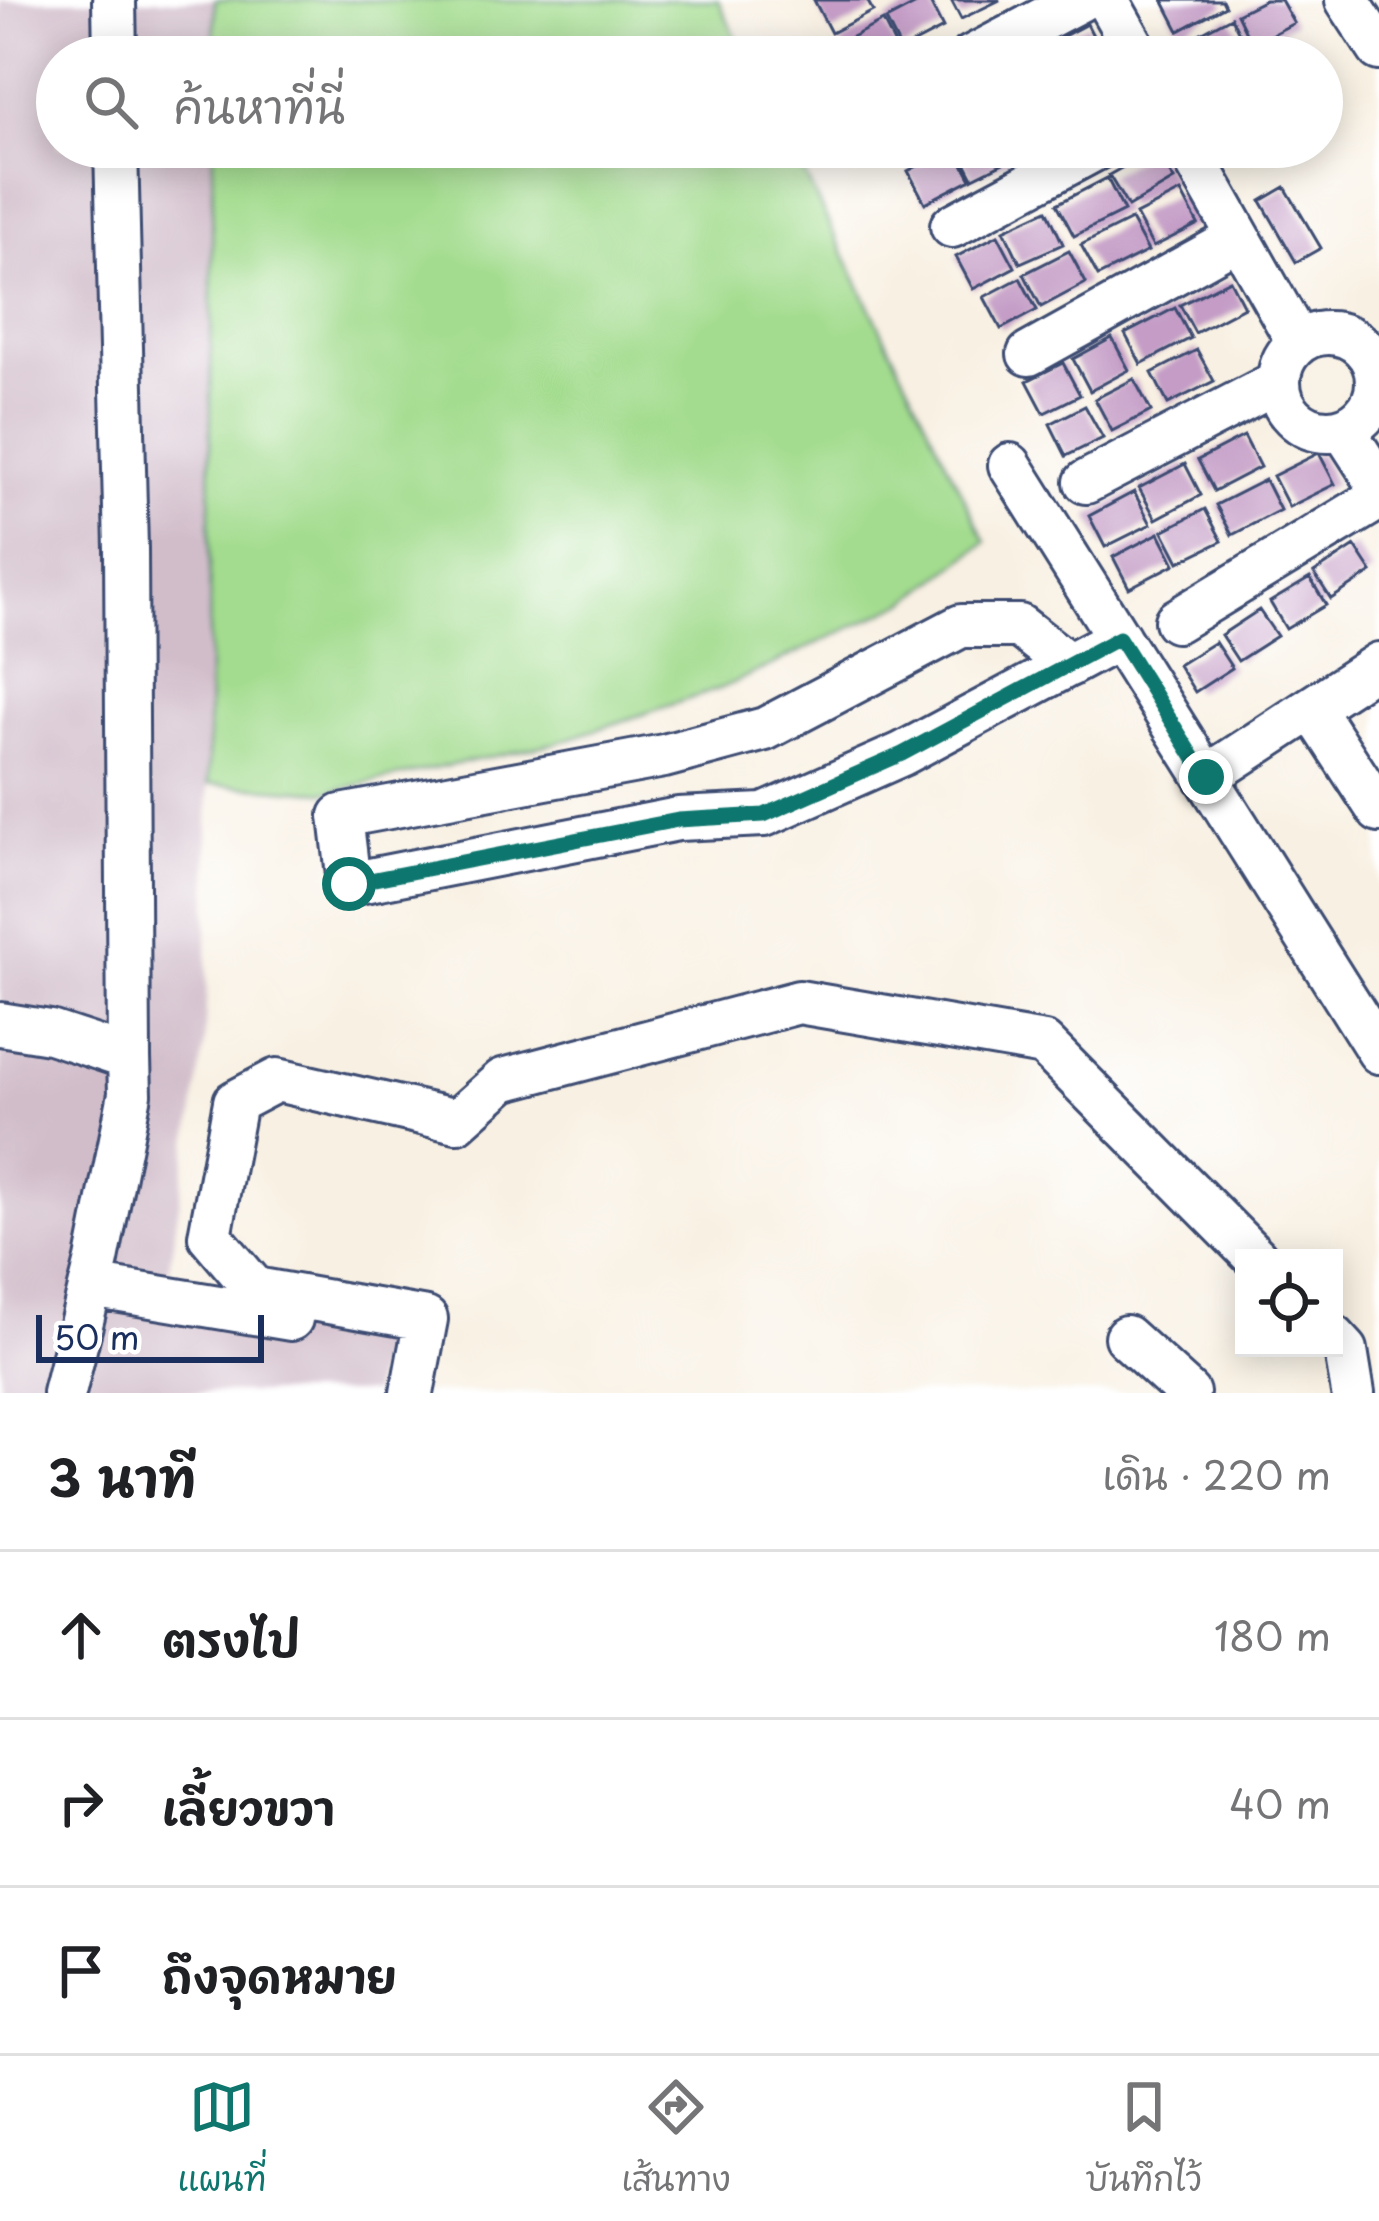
<!DOCTYPE html>
<html lang="th">
<head>
<meta charset="utf-8">
<style>
	:root { --surface:#fff; --page:#f6f6f6; --text:#202124; --muted:#757577; --line:#e0e0e0; --accent:#0f766e }
	body { margin:0; font-family:"Playpen Sans","Playpen Sans Thai",sans-serif; background:var(--page); color:var(--text) }
	.controls { position:absolute; right:36px; bottom:36px; display:grid; overflow:hidden; border-radius:0px; box-shadow:0 6px 30px #0003 }
	.controls button { width:108px; height:108px; display:grid; place-items:center; padding:0; border:0; border-bottom:3px solid var(--line); background:var(--surface); color:var(--text); font:60px sans-serif }
	.scale { position:absolute; left:36px; bottom:30px; width:228px; box-sizing:border-box; padding-left:12px; border:6px solid #1b2f5e; border-top:0; font-size:33px; line-height:42px; white-space:nowrap; color:#1b2f5e; -webkit-text-stroke:9px #fff; paint-order:stroke }
	.stop { position:absolute; width:36px; height:36px; margin:-27px; border:9px solid #0f766e; border-radius:50%; background:#fff }
	.stop.end { background:#0f766e; border-color:#fff; box-shadow:0 3px 12px #0008 }
	.list { margin:0; padding:0; list-style:none }
	h2 { display:flex; justify-content:space-between; align-items:center; height:156px; margin:0; padding:0 48px; font-size:51px }
	h2 small { font-size:39px; font-weight:400; color:var(--muted) }
	.list li { display:grid; grid-template-columns:78px 1fr auto; gap:36px; align-items:center; box-sizing:border-box; height:168px; padding:0 48px; border-top:3px solid var(--line) }
	.list b { display:block; font-size:45px; white-space:nowrap }
	.list em { font-size:39px; font-style:normal; color:var(--muted) }
	.icon { flex:none; width:66px; height:66px; fill:none; stroke:currentColor; stroke-width:2; stroke-linecap:round; stroke-linejoin:round }
	.map { position:relative; flex:none; width:1379px; height:1393px; overflow:hidden }
	.search { position:absolute; background:var(--surface); box-shadow:0 6px 30px #0003; left:36px; right:36px; top:36px; height:132px; display:flex; align-items:center; gap:30px; box-sizing:border-box; padding:0 42px; border-radius:66px; color:var(--muted); font-size:45px }
	.sheet { height:660px; background:var(--surface) }
	nav { display:flex; justify-content:space-around; align-items:center; box-sizing:border-box; height:168px; border-top:3px solid var(--line); background:var(--surface); font-size:33px; color:var(--muted) }
	nav a { display:grid; justify-items:center; gap:6px }
	nav .on { color:var(--accent) }
	.map>svg:first-child { display:block }
	.industrial { fill:#d1bdca }
	.green { fill:#a3dc8e; stroke:#5f8676; stroke-width:3 }
	.building { fill:#c49cc6 }
	.lines { fill:none; stroke-linecap:round; stroke-linejoin:round }
	.minor-casing { stroke:#3c4c72; stroke-width:48 }
	.minor { stroke:#fff; stroke-width:42 }
	.route { stroke:#0f766e; stroke-width:15 }
</style>
</head>
<body>
<div class="map">
<svg width="1379" height="1393" viewBox="0 0 1379 1393">
	<rect width="100%" height="100%" fill="#fff"/>
	<filter id="ink" filterUnits="userSpaceOnUse"><feTurbulence type="fractalNoise" baseFrequency=".00833" numOctaves="2"/><feDisplacementMap in="SourceGraphic" scale="24" xChannelSelector="R" yChannelSelector="G"/><feConvolveMatrix kernelMatrix="1 2 1 2 8 2 1 2 1" color-interpolation-filters="sRGB"/></filter>
	<filter id="wash" filterUnits="userSpaceOnUse"><feTurbulence type="fractalNoise" baseFrequency=".004" numOctaves="4" result="noise"/><feDisplacementMap in="SourceGraphic" scale="48" xChannelSelector="R" yChannelSelector="G"/><feGaussianBlur stdDeviation="2.7" result="paint"/><feColorMatrix in="noise" values="0 0 0 0 0 0 0 0 0 0 0 0 0 0 0 0 0 1.4 0 .05"/><feComposite in="paint" operator="in"/></filter>
	<g filter="url(#wash)">
		<rect width="100%" height="100%" fill="#f8f0e2"/>
		<path class="industrial" d="M0,0h214v57h-157v90h156l-6,837 -3,62 -41,260 220,37 -11,50h-372z"/>
		<path class="green" d="M215,0h503l28,57h-532z
			M213,147h578l195,395 -78,59 -186,87 -166,55 -231,49 -117,-8z"/>
		<g id="blocks">
			<path class="building" d="M814,0h53l6,11 -42,22z
				M924,0h5l14,28 -42,22 -15,-30z
				M951,0h49l-39,19z
				M1163,0h59l3,6 -46,25z
				M1265,0h16l13,23 -42,22 -15,-31z
				M1231,17l16,32 -16,8h-39l-8,-15z
				M883,21l16,32 -9,4h-42l-8,-14z
				M1087,24l15,29 -9,4h-47l-5,-9z
				M954,147l17,32 -46,24 -17,-32z
				M957,147h55l5,9 -44,22z
				M1155,149l19,31 -46,27 -19,-32z
				M1107,178l17,33 -50,25 -17,-32z
				M1285,187l36,61 -25,14 -35,-61z
				M1181,192l17,32 -45,23 -17,-32z
				M1047,210l16,34 -43,19 -16,-33z
				M1131,220l17,31 -50,25 -17,-31z
				M998,235l17,32 -42,22 -17,-32z
				M1069,251l17,32 -45,24 -17,-33z
				M1020,278l17,32 -36,19 -17,-32z
				M1230,280l14,27 -49,26 -15,-28z
				M1175,308l16,30 -50,26 -16,-30z
				M1112,338l17,32 -39,21 -17,-32z
				M1197,350l17,31 -46,23 -16,-31z
				M1063,363l17,32 -36,18 -17,-32z
				M1134,379l17,32 -39,20 -17,-32z
				M1085,406l18,32 -37,18 -16,-32z
				M1244,436l16,31 -46,24 -16,-31z
				M1319,453l16,31 -46,23 -16,-31z
				M1185,464l16,31 -45,24 -17,-31z
				M1265,480l15,30 -48,25 -16,-30z
				M1134,492l17,32 -46,23 -16,-31z
				M1205,509l17,32 -43,21 -16,-31z
				M1159,533l16,31 -46,24 -16,-31z
				M1355,546l17,26 -41,27 -17,-26z
				M1310,578l16,27 -40,24 -16,-27z
				M1259,610l18,26 -39,25 -17,-26z
				M1215,642l17,26 -37,24 -17,-27z"/>
		</g>
	</g>
	<g filter="url(#ink)">
		<use href="#blocks" fill-opacity="0" stroke="#3c4c72" stroke-width="3"/>
		<g class="lines">
			<defs>
				<path id="minor" d="M114,0l1,57
					M1107,0l32,57
					M1347,0l32,49
					M971,57l109,-57
					M116,147l10,402 3,509
					M1188,147l110,195
					M952,226l147,-79
					M1279 382a49 49 0 1 1 98 0a49 49 0 1 1-98 0Z
					M1029,354l209,-116
					M1343,429l36,56
					M1010,465l369,587
					M1086,482l192,-100
					M1176,621l203,-123
					M1069,665l-50,-39h-58l-196,103 -101,27 -323,60 8,68 329,-65 86,-4 138,-61 217,-116
					M1312,708l67,103
					M1206,777l173,-113
					M0,1024l50,8 79,26 1,36 -33,166 -33,133
					M91,1286l200,33
					M1126,1337l62,56
					M1334,1337l12,13 7,43
					M412,1393l14,-74 -171,-30 -45,-53 25,-134 42,-22 180,41 46,-41 296,-78 245,42 212,214"/>
			</defs>
			<use href="#minor" class="minor-casing"/>
			<use href="#minor" class="minor"/>
		</g>
	</g>
	<g class="lines" filter="url(#ink)">
		<path class="route" d="M349,884l329,-64 86,-5 138,-61 217,-116 87,139"/>
	</g>
</svg>
<div class="controls">
<button><svg class="icon" aria-label="locate" viewBox="0 0 24 24"><circle cx="12" cy="12" r="6"/><path d="M12 2v4M12 18v4M2 12h4M18 12h4"/></svg></button>
</div>
<div class="scale">50 m</div>
<div class="stop" style="left:349px;top:884px"></div>
<div class="stop end" style="left:1206px;top:777px"></div>
<div class="search"><svg class="icon" aria-label="search" viewBox="0 0 24 24"><circle cx="10" cy="10" r="6"/><path d="M15 15l6 6"/></svg>ค้นหาที่นี่</div>
</div>
<section class="sheet">
<h2>3 นาที<small>เดิน · 220 m</small></h2>
<ul class="list">
<li><svg class="icon" aria-label="ahead" viewBox="0 0 24 24"><path d="M12 20V5M6 11l6-6 6 6"/></svg><div><b>ตรงไป</b></div><em>180 m</em></li>
<li><svg class="icon" aria-label="right" viewBox="0 0 24 24"><path d="M7 20v-9h11M14 6l5 5-5 5"/></svg><div><b>เลี้ยวขวา</b></div><em>40 m</em></li>
<li><svg class="icon" aria-label="arrive" viewBox="0 0 24 24"><path d="M6 21V4h12l-3 4 3 4H6"/></svg><div><b>ถึงจุดหมาย</b></div></li>
</ul>
</section>
<nav>
<a class="on"><svg class="icon" aria-label="map" viewBox="0 0 24 24"><path d="M3 6l6-2 6 2 6-2v14l-6 2-6-2-6 2zM9 4v14M15 6v14"/></svg>แผนที่</a>
<a><svg class="icon" aria-label="directions" viewBox="0 0 24 24"><path d="M12 3l9 9-9 9-9-9zM9 14v-3h6M13 9l2 2-2 2"/></svg>เส้นทาง</a>
<a><svg class="icon" aria-label="saved" viewBox="0 0 24 24"><path d="M7 4h10v16l-5-4-5 4z"/></svg>บันทึกไว้</a>
</nav>
</body>
</html>
